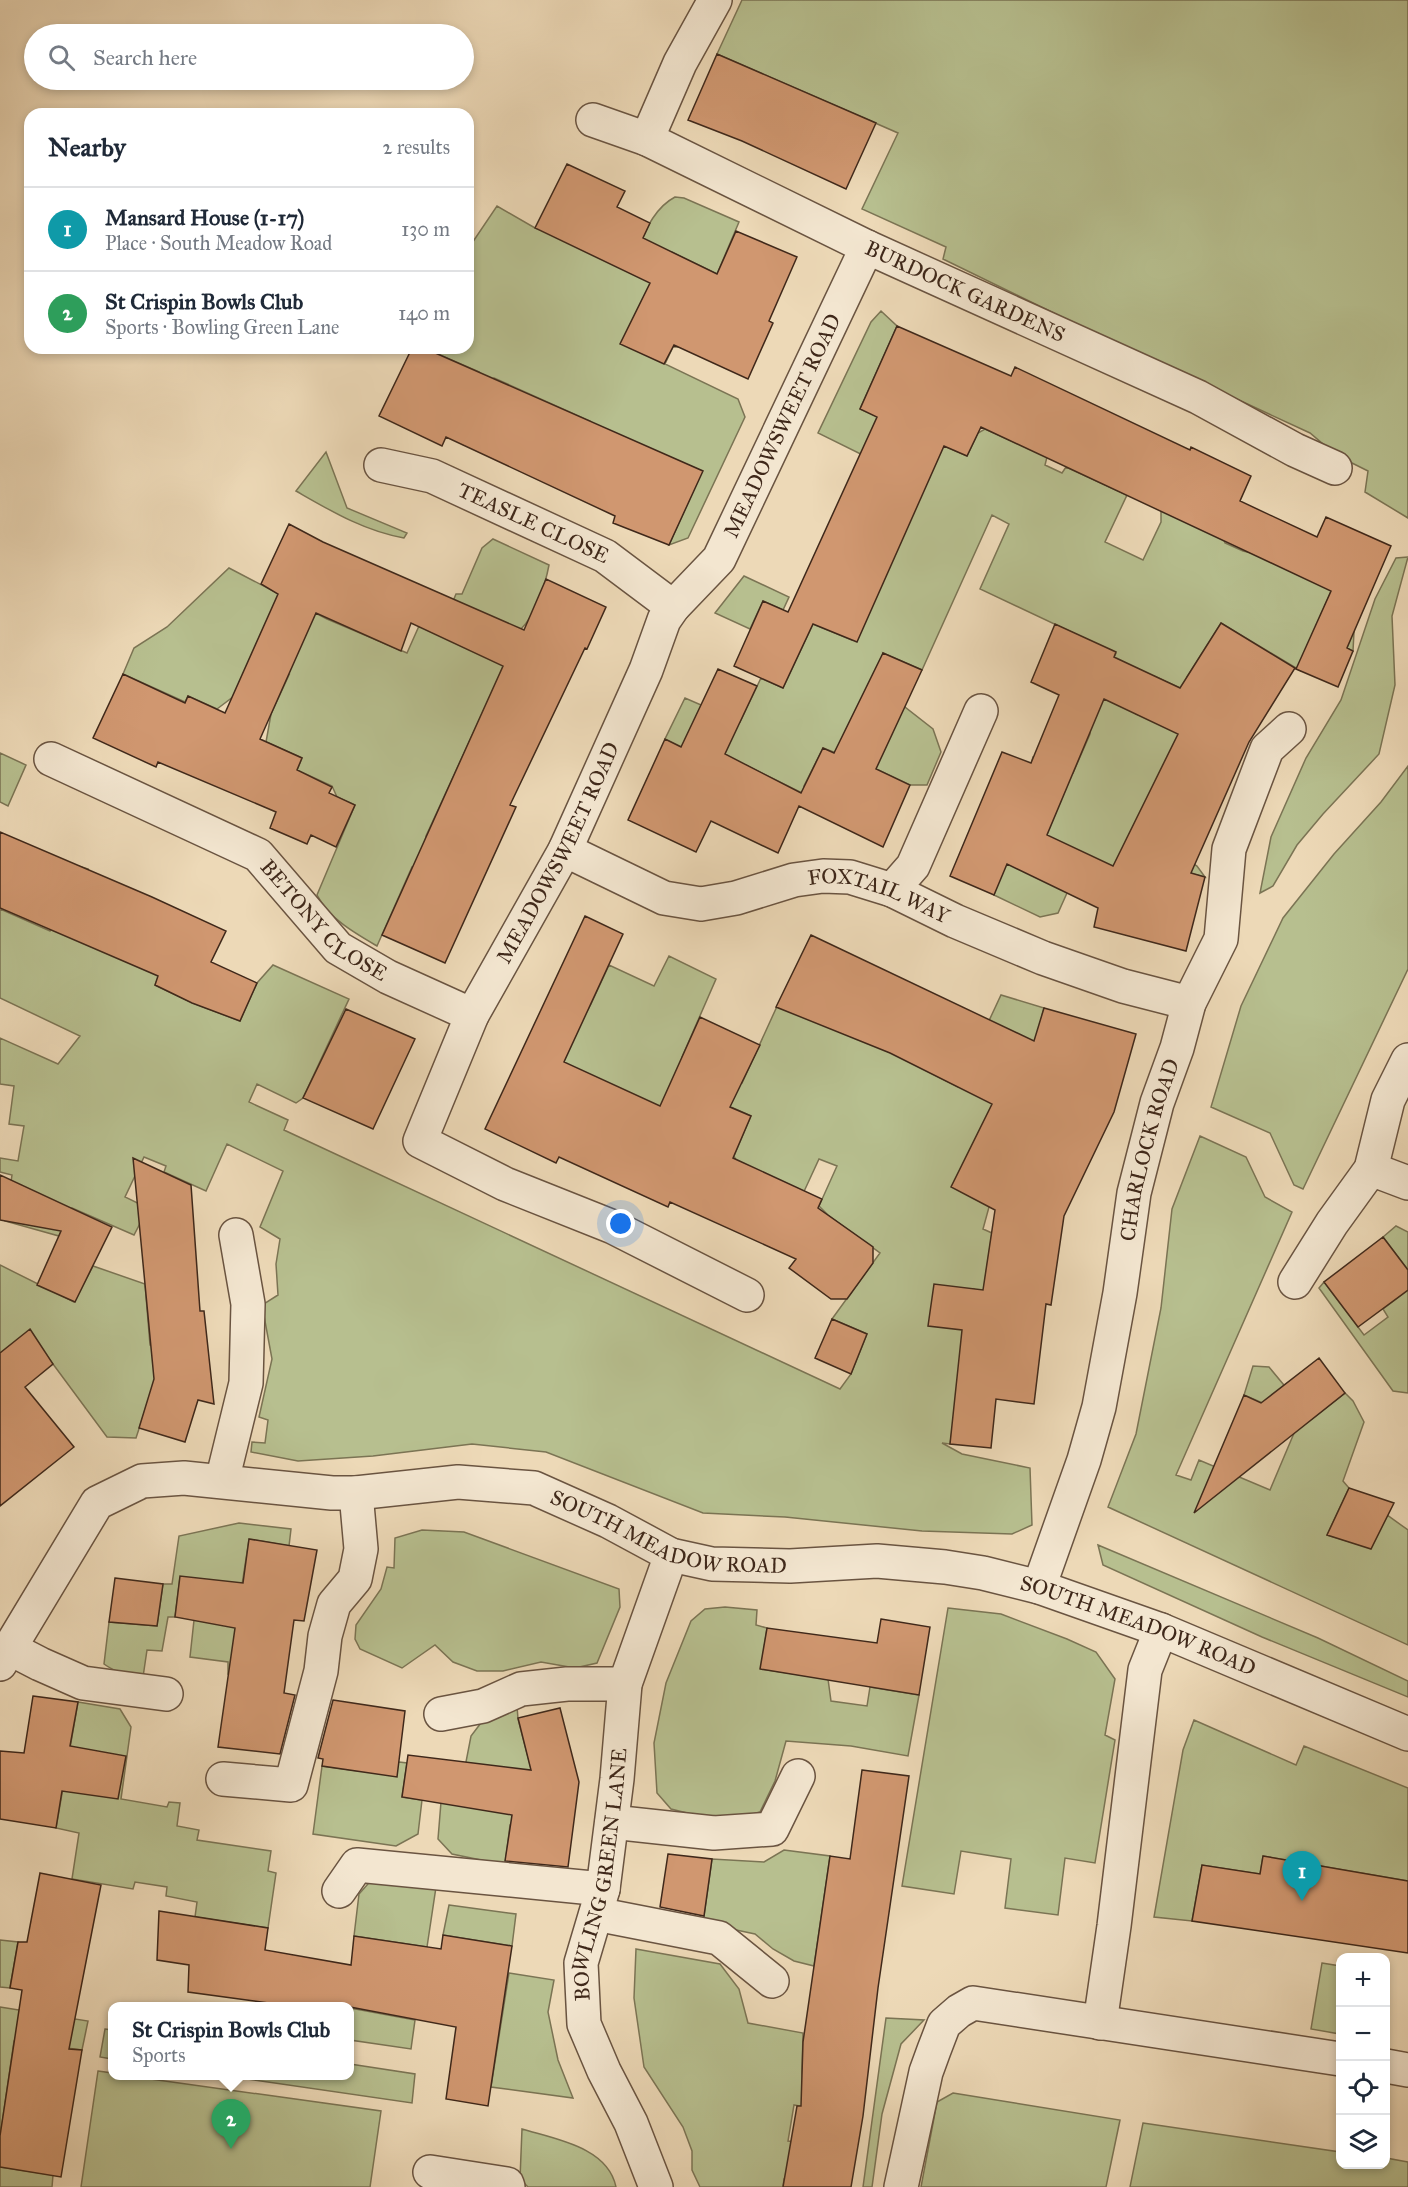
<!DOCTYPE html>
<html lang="en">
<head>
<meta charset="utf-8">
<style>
	:root { --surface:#fff; --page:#f6f6f7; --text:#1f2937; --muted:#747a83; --line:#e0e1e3; --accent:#8f2418 }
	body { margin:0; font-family:"IM FELL Great Primer",serif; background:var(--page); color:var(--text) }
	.controls { position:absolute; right:18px; bottom:18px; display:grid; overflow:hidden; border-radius:12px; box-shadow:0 3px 9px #0003 }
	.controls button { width:54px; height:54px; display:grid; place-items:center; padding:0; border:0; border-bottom:2px solid var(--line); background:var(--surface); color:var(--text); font:30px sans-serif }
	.you { position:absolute; left:621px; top:1224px; width:21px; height:21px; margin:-15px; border:4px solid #fff; border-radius:50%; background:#1a73e8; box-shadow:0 0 0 9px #1a73e833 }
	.badge { display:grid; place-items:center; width:39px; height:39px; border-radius:50%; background:var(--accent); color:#fff; font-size:20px; font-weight:700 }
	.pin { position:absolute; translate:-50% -50px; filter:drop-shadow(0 2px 3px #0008) }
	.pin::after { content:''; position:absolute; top:32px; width:21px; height:18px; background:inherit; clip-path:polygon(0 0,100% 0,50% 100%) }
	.popup { position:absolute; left:108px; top:2002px; width:246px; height:78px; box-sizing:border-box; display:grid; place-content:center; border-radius:12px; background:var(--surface); filter:drop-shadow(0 2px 4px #0005); font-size:20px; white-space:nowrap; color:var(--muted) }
	.popup b { font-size:22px; color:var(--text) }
	.popup::after { content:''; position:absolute; left:50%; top:100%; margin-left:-12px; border:12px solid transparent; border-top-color:var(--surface) }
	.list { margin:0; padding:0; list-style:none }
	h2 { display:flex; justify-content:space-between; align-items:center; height:78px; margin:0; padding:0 24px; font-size:26px }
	h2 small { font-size:20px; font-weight:400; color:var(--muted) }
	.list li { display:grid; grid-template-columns:39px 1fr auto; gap:18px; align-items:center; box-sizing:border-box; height:84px; padding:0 24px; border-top:2px solid var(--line) }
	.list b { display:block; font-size:22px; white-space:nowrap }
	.list p { margin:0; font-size:20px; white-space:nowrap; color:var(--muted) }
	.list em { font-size:20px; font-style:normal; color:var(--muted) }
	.icon { flex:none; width:33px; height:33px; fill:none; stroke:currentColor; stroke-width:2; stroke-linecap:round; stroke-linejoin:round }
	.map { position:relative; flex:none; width:1408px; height:2187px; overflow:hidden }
	.search { position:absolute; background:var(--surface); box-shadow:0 3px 9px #0003; left:24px; top:24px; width:450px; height:66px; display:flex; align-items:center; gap:15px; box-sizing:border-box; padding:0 21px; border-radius:33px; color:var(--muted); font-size:22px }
	.panel { position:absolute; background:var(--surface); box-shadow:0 3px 9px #0003; left:24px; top:108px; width:450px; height:246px; border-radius:18px }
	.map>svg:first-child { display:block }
	.green { fill:#b7bf8f; stroke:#7b7454; stroke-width:1.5 }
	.building { fill:#d09770; stroke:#3f281a; stroke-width:1.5; fill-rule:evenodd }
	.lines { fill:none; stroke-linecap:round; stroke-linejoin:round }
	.minor-casing { stroke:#6a5441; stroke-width:36 }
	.minor { stroke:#f3e6d0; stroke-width:33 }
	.labels { text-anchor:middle; stroke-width:4.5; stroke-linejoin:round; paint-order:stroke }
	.street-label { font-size:21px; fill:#3f281a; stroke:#f3e6d0 }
</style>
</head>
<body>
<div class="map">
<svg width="1408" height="2187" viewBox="0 0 1408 2187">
	<rect width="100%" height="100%" fill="#edd9b7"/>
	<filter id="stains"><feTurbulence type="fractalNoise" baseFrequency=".00333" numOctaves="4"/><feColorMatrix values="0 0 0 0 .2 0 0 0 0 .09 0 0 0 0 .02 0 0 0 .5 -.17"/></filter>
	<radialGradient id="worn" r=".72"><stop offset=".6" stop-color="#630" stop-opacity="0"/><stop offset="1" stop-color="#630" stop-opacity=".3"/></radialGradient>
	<path class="green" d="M742,0h666v518l-43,-26 3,-21 -32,-16 -26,-22 -205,-95 -162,-79 3,-12 -84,-38 36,-76 -181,-79z
		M675,197l9,1 55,24 -22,52 -45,-22 -9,18 28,49 -13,28h-5l-8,17 73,35 7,18 -57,121 -19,7 33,-74 -56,-24 -76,16 20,-42 -96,-43 -21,42 -14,-6 20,-42 -55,-24h44v-99l29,-43 38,22 97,31c11,-22 20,-50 43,-62z
		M881,311l16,15 -37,83 107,47 11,-23 7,-4 62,28 -2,8 17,8 4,-6 61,28 -22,47 38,18 18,-38v-13l62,28 2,6 18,8 96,22 -19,44 34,15 -1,19 -36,-15 -16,35 -80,-48 -34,54 4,16 -37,-17 -18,38 49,17 -16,117 28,18 8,11 -44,-11 -94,27 -9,20 -18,4 -46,-22 39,-138 40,16 17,-39v-25l26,-56 -136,-64 29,-65 -17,-9 -70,155 -39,-17 22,54 28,22 8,23 -14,33h-17l-40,-19 -47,-18 -19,38v8l-58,-29 -48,-10 -33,-16 20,-41 55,24 21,-44 22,10 30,-64 39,16 11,-24 26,-148 -71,-35 53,-111z
		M326,452l21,56 60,25 -3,5c-40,-7 -73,-27 -108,-47z
		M493,539l56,26c-4,21 -13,49 -28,64l-95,207 -5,34 -9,-3 -35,79c-24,-14 -47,-27 -60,-51l38,-90 -18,-8 -5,-11 -35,-16 5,-12 -36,-16 5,-28 18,-39 -56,22 -16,12 -29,-13 -3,6 -62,-28 11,-26 33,-21 62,-59 98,51 80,34 12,-27 20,9 17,-41h6l20,-46z
		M1408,557l-16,59 3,69 -16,69 -56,60 -26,31 -24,41 -13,7 11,-56 35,-79 35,-58 34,-101 21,-41z
		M744,576l45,21 -6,13 -20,-9 -13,28 -35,-16z
		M0,753l26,12 -18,41 -8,-4z
		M1408,766v203l-105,220 -9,-4 -24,-52 -59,-26 30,-101 42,-88 51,-64 47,-52z
		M78,866l10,3 -27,64 98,42 -4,10 38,18 47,18 17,-38 16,-18 76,34 -46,99 -7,5 -39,-19 -8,18 39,18 -4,10 556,259 11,-15 16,-40 -35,-15 48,-66 -52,-38 -9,-9 18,-40 -18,-7 -18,39 -65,-38 -2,-4 17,-40 -38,-17 -18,39 -160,-35 56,-99 18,-39 45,21 15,-30 47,23 -34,78 60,26 37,-81 109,49 70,36 43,-92 43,13 -46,182 -9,17 -6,22 9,4 -9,61 -9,-5 -24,155 -8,-1 20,11 68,14 2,57 -20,9 -90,-3 -137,-14 -82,-4 -157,-61 -74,-8 -99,12 -75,5 -47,-9 1,-10 13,1 3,-23 -9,-3 13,-58 -10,-54 16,-10 -2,-31 4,-25 -20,-12 23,-56 -56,-27 -21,47 -42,-19 2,-6 -22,-9 -19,40 23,11 -14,27 -62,-27 -13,28 -54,-15 7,-46 -12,-3v-14l18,3 6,-35 -15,-2 5,-38 -14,-2v-46l58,26 22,-28 -80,-38v-89l50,22z
		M1200,1136l46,21 19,40 27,15 -116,263 15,5 8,-20 71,30 30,-71 -56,-24 9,-29 16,1 43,52 33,-26 8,8 11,21 -21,59 6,7 -22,47 44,13 16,-33 21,15v115l-300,-138 28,-73 25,-126 11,-99z
		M1396,1226l12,6v38l-25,-33z
		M0,1265l74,37 19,-36 52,18 5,61 17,-2 -31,95 -29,-1 -74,-100 -33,16z
		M1324,1282l40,53 24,-18 -5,-8 25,-19v103l-15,-2 -74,-103z
		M239,1523l52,6 -2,17 -40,-7 -11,72 3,65 -13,-2v-12l-38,-5 4,-37 -14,-43 -5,40h-7l-6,34 -15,-1 -4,27c-14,-2 -27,-4 -39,-13l5,-42 48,4 6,-42h9l7,-48z
		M422,1530l42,2 155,57 1,18 -23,56 -22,5 -34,-6 -38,9h-26l-24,-9 -18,-17 -33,23 -42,-19 -5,-10 1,-14 25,-36 6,-22 7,1 1,-30z
		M1098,1545l220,93 90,43v16l-146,-60 -159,-72z
		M725,1607l32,3 -1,15 11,3 -6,41 67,10 3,22 36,5 3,-19 49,8 -11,61 -57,-10 -65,-5 -11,40 -15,31 -37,10 -52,-13 -14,-16 -3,-50 12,-60 25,-62 14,-12z
		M948,1608l53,6 66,25 29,13 19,27 -10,56 10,5 -20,123 -30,-5 -7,57 -53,-7 6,-49 -50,-8 -7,43 -52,-8z
		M78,1702l42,7 11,18 -10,72 46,8 2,-5 11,1 -3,23 22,4 -2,10 74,11 -3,20 8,2 -8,55 -73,-11 2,-15 -31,-6 1,-9 -32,-5 -2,7 -61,-10 7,-46 -23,-5z
		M517,1706l1,13 16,61 -7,46 -17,-1 -5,40 -53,-11 -14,-15 3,-37 25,-40 5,-26 16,-21z
		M1194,1720l102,45 8,-19 104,42v93l-145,-25 -3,18 -58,-9 -10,56 -38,-4 29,-167z
		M399,1762l8,1 -5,34 20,3 -4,34 -22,12 -83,-12 9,-68 36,5z
		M784,1850l46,6 -16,110 -20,-5 -21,-12 -18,-15 -52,-11 9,-64 52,3z
		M375,1876l61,11 -9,60 -73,-11 5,-42z
		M449,1905l67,9 -4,32 -69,-11z
		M0,1940l18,2 -8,46 -10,-1z
		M636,1949l84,15 19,25 9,34 55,10 -1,40 2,34 -10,-2 -6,36 9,1 -6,37h-7l-1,8h-83l-8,-17v-19l-9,-24 -39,-60 -10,-69z
		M1322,1963l18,3v68l-29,-5z
		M509,1973l45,7 -6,32 10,48 15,38 -82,-11z
		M0,2007l88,14 -6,29 -68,-9 -14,97z
		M350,2008l65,12 -4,29 -61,-9z
		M886,2018l38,2 -23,24 -19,70 -10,73h-9z
		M105,2029l7,1v29l-12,-2z
		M350,2064l65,10 -3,29 -186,-27h124z
		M98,2071l14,2v3h17l252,35 -11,76h-289z
		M953,2093l167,27 -14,67h-185l16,-85z
		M1143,2123l197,29v12h46v-6l22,4v25h-278z
		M522,2129c33,10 86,18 94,58h-88l-8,-8z
		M0,2167l53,8 -1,12h-52z"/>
	<path class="building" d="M717,54l159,69 -30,66 -104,-48 -54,-21z
		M567,164l58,27 -8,16 33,16 -7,15 74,36 19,-43 61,26 -28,64 4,2 -25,56 -74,-34 -10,19 -44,-20 30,-61 -115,-55z
		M897,326l114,50 4,-9 175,83 1,-3 60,29 -11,25 77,36 9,-20 65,29 -44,102 6,3 -15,36 -42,-18 35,-78 -350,-164 -14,29 -23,-10 -87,196 -44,-18 -30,64 -49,-22 29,-65 25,11 89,-195 -17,-8z
		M412,348h12l279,123 -34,74 -56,-22 2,-7 -169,-79 -4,9 -63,-30z
		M289,524l34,18 201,88 22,-51 60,28 -19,42 -2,-1 -75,157 6,2 -71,156 -63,-28 121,-269 -92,-43 -10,28 -85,-38 -56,126 42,19 -5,12 35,17 -3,6 26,12 -19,42 -25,-12 -4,9 -37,-16 6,-16 -118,-50 -2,5 -63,-29 30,-64 62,29 3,-7 37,17 53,-119 -17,-10z
		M1221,623l74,45 -46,74 -58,131 14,4 -19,74 -92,-24 4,-19 -91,-44 -13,31 -44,-19 52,-124 29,11 28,-68 -28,-13 24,-58 61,28 -2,5 66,31zM1104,699l74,35 -65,132 -66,-31z
		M883,653l39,17 -46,99 34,16 -27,62 -84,-41 -21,47 -67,-32 -15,31 -68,-32 37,-81 16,8 37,-78 39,17 -32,68 76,39 22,-45 11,5z
		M0,832l152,65 74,34 -15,31 46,21 -17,38 -48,-18 -37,-18 3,-9 -158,-68z
		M585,916l38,18 -59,128 96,44 40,-89 60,28 -30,62 21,9 -18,42 89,41 -4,9 55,39v16l-26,36h-16l-42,-31 7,-9 -126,-57 -2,5 -109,-50 -3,6 -71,-34z
		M811,935l223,106 10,-33 92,26 -22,78 -50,104 -13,89 -5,-1 -12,100 -38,-5 -5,49 -41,-4 12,-114 -34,-4 6,-42 49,6 12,-80 -44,-23 41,-83 -102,-51 -114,-46z
		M346,1009l69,30 -42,90 -70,-31z
		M133,1158l58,27 9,126h4l10,93 -16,-4 -13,42 -46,-14 15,-49z
		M0,1175l112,52 -37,75 -38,-17 24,-54 -61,-11z
		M1383,1237l25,33v20l-50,37 -34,-45z
		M832,1319l35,15 -16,40 -36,-16z
		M30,1329l23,35 -28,23 49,60 -74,59v-153z
		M1319,1358l26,35 -151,120 50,-118 17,8z
		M1349,1488l45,15 -23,46 -44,-14z
		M249,1539l68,11 -13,71 -10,-1 -10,73 11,2 -15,59 -62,-7 17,-119 -60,-11 5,-41 63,7z
		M115,1578l48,6 -6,42 -48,-4z
		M881,1619l49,8 -11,68 -159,-26 7,-41 110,15z
		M33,1696l45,6 -8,44 56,10 -8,43 -56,-8 -6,37 -56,-9v-68l24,2z
		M333,1700l72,11 -8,66 -75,-11 1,-7 -5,-1z
		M560,1708l19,74 -11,85 -63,-6 7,-46 -110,-18 6,-42 123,15 -13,-52z
		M862,1770l47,6 -31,212 -15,128 -12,71h-68l14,-81h4l2,-64 27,-186 20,3z
		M668,1854l44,5 -8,57 -44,-9z
		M1263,1856l145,25v72l-216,-32 10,-56 58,9z
		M40,1873l61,12 -32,164 13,1 -21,127 -61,-10v-31l22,-146 -12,-2 8,-46h9z
		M159,1911l109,17 -3,22 86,15 3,-29 87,13 2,-14 69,11 -24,160 -42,-7 10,-72 -106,-20h-52l-110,-15 1,-27 -32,-5z"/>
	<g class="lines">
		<defs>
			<g id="minor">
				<path id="s1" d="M593,120l54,19 220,108 331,150 97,53 40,18"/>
				<path d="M647,139l33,-76 35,-63"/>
				<path id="s2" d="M381,465l51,11 173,80 68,51"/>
				<path id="s3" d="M51,759l207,96 80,93 50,29 84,38"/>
				<path id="s4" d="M565,850l99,48 37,6 35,-6 58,-18 29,-4 27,1 42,13 63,31 88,37 80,28 66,17"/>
				<path d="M892,890l21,-24 68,-155"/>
				<path d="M1371,1169l37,14"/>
				<path d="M1295,1282l37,-59 39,-54 17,-69 20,-40"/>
				<path id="s5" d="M747,1295l-134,-68 -108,-43 -85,-43 52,-126 93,-165 81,-180 18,-50 9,-13 46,-48 148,-312"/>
				<path d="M222,1481l24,-98 2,-79 -12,-69"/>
				<path id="s6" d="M1039,1587l45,-127 15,-53 21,-114 14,-100 23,-90 20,-55 12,-45 32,-64 8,-90 38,-100 22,-20"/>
				<path d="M9,1648l31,16 43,19 83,11"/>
				<path id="s7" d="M0,1664l97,-161 45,-22 42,-3 148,15h24l102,-11 76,6 74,33 63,34 41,9 78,2 87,-5 68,6 38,6 56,14 122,43 247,104"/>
				<path d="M441,1714l42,-8 38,-17 46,-5h58"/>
				<path d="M223,1779l68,6 30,-114 4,-35 9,-32 21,-25 6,-30 -5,-56"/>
				<path d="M612,1822l102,11 58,-4 26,-53"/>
				<path d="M339,1891l18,-26 246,24"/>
				<path d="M596,1914l123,24 53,43"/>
				<path d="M1100,2023l14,-97 31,-256 16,-40"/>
				<path d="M1386,2066l22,4"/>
				<path d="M430,2172l77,12 1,3"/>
				<path id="s8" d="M656,2187l-25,-64 -27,-52 -20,-47 -3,-61 22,-74 14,-110 8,-95 46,-129"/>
				<path d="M901,2187l25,-115 8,-22 10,-26 15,-13 14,-8 367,56"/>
			</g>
		</defs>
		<use href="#minor" class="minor-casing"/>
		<use href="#minor" class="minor"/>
	</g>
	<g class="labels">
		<g class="street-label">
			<text dy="7" stroke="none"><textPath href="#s1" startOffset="410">BURDOCK GARDENS</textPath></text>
			<text dy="7" stroke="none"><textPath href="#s5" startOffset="1168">MEADOWSWEET ROAD</textPath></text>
			<text dy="7" stroke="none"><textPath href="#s2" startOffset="164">TEASLE CLOSE</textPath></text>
			<text dy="7" stroke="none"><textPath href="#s5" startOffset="682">MEADOWSWEET ROAD</textPath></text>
			<text dy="7" stroke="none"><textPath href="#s4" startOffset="332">FOXTAIL WAY</textPath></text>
			<text dy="7" stroke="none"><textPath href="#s3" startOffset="322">BETONY CLOSE</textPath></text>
			<text dy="7" stroke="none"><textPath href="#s6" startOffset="452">CHARLOCK ROAD</textPath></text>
			<text dy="7" stroke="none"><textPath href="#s7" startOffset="776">SOUTH MEADOW ROAD</textPath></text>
			<text dy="7" stroke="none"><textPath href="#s7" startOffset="1262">SOUTH MEADOW ROAD</textPath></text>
			<text dy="7" stroke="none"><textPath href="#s8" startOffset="330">BOWLING GREEN LANE</textPath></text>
		</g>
	</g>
	<rect width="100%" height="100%" filter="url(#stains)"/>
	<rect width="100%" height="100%" fill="url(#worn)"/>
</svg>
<div class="controls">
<button>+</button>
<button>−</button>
<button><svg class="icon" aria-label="locate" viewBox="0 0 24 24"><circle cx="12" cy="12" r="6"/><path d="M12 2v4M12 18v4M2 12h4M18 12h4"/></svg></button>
<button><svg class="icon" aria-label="layers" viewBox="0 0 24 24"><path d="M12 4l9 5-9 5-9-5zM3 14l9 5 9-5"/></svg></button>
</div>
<div class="you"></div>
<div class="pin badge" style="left:1302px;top:1901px;background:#0f9aa8">1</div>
<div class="pin badge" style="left:231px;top:2149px;background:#2e9e5b">2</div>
<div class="popup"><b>St Crispin Bowls Club</b>Sports</div>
<div class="search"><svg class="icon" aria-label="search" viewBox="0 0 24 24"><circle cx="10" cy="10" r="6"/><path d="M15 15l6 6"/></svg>Search here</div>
<section class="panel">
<h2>Nearby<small>2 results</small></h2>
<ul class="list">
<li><span class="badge" style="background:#0f9aa8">1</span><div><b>Mansard House (1-17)</b><p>Place · South Meadow Road</p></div><em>130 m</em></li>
<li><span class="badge" style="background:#2e9e5b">2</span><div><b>St Crispin Bowls Club</b><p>Sports · Bowling Green Lane</p></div><em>140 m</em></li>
</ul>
</section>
</div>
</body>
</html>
